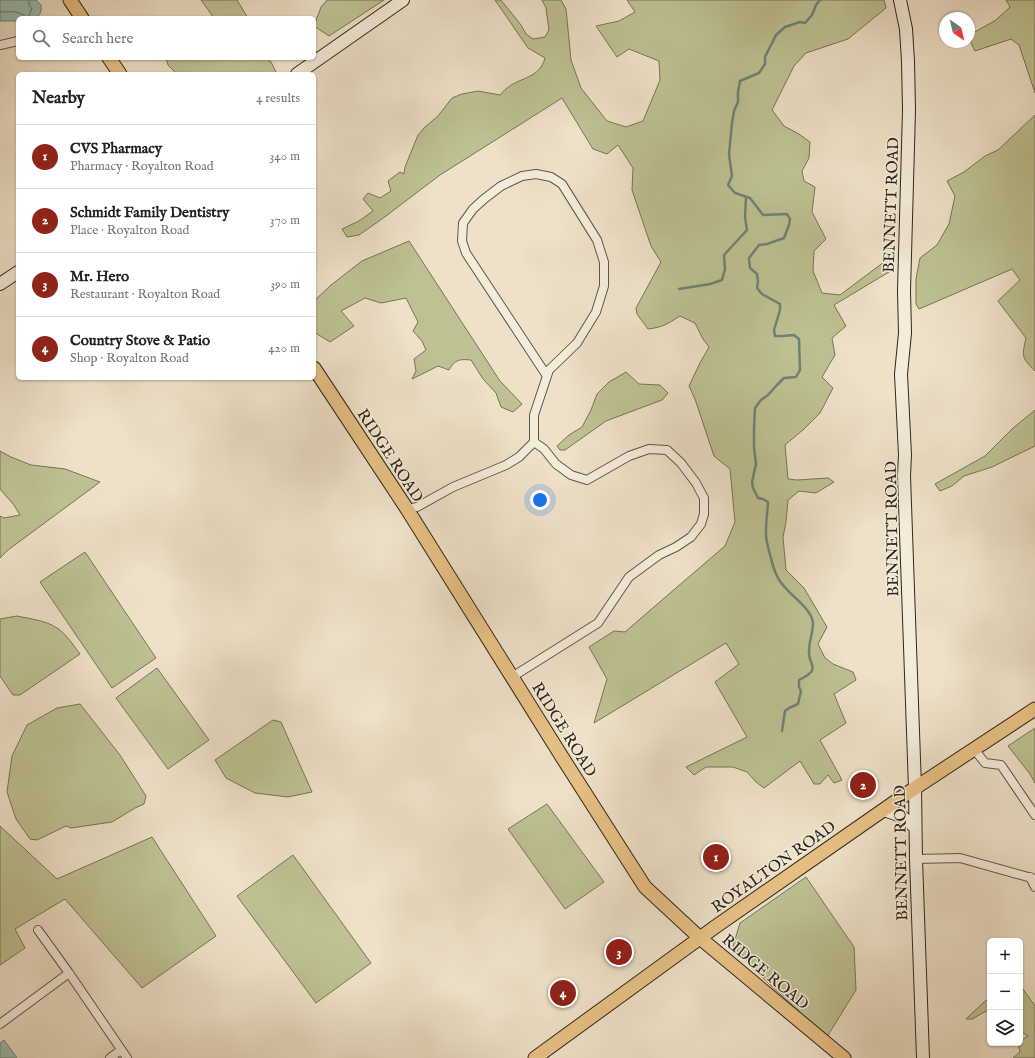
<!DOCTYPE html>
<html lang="en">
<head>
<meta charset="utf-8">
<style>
	:root { --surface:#fff; --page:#f2f2f2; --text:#222; --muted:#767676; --line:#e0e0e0; --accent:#8f2418 }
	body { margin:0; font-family:"IM FELL English",serif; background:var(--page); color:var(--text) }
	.controls { position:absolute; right:12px; bottom:12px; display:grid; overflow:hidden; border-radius:6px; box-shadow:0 1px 3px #0004 }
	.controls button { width:36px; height:36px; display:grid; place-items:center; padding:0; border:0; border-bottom:1px solid var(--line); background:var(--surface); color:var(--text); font:20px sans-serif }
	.compass { position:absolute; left:939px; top:12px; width:36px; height:36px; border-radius:50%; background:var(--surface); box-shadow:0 1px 3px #0004; rotate:145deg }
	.you { position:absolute; left:540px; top:500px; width:14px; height:14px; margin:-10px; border:3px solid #fff; border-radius:50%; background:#1a73e8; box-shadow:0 0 0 6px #1a73e833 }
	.badge { display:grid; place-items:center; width:26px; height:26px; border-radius:50%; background:var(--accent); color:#fff; font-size:13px; font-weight:700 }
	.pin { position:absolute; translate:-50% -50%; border:2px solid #fff; box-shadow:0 1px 4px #0006 }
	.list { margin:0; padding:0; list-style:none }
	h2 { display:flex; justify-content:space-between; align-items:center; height:52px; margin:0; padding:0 16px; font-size:17px }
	h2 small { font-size:13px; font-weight:400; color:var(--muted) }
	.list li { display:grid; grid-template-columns:26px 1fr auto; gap:12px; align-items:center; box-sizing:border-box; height:64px; padding:0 16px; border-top:1px solid var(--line) }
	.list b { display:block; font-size:15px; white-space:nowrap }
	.list p { margin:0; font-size:13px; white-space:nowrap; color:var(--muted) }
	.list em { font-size:13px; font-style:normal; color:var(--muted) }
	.icon { flex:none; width:22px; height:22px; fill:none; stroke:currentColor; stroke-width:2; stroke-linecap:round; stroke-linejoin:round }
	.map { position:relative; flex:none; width:1035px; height:1058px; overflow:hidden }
	.search { position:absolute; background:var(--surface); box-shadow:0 1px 3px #0004; left:16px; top:16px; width:300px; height:44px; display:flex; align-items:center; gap:10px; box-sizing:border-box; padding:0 14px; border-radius:6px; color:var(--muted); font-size:15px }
	.panel { position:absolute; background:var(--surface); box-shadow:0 1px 3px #0004; left:16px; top:72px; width:300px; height:308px; border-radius:6px }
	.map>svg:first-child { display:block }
	.green { fill:#bec192; stroke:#767458 }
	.water { fill:#99beb4; stroke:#6f8278 }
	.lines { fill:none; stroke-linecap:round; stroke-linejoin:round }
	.shore { stroke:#647268; stroke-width:1 }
	.stream { stroke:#6f8278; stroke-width:2.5 }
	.street-casing { stroke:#5f5648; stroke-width:10 }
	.secondary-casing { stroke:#2f271d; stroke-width:14 }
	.primary-casing { stroke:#2f271d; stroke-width:15 }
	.street { stroke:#f4ecdb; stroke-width:8 }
	.secondary { stroke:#f4ecdb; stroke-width:12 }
	.primary { stroke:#e7c084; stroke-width:13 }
	.labels { text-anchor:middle; stroke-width:3; stroke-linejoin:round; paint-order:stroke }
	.street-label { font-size:16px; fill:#2f271d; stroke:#f4ecdb }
</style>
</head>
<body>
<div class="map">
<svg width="1035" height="1058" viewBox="0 0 1035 1058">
	<rect width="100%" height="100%" fill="#eee1c8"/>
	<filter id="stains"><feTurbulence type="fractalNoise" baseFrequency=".005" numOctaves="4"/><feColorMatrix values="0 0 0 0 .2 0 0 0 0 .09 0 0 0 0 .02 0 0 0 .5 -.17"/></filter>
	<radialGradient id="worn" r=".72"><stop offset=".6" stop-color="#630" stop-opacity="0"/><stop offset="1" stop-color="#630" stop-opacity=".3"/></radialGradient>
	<path class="green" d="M201,0h36l11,18h-34z
		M327,0h57l-55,36 -15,-10 7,-19z
		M495,0h6l20,25 5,9 7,5 12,-2 4,-7 -3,-22 -4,-8h19l5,9 5,51 10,28 26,33 19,6 17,-6 17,-41 -1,-19 -30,-12 -12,8 -21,-31 23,-5 16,-9 -8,-12h257l2,8 -38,31 -42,14 -12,13 -22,44 12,16 15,8 11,8 -1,16 -7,13 2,10 11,6 -3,25 14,27 -12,12 -1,20 9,22 18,2 44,-33 5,10 -55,33 12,21 -14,12 3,17 -13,22 11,11 -13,25 -16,16 -19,16 3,34 9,1 31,-2 6,4 -18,11 -17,-2 -11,9 -2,22 -3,15 3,33 18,18 23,39 -9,17 7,14 8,6 20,8 3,8 -22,14 12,29 -26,17 22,40 -8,3 -6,-8 -8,9h-6l-14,-23 -36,27 -8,-6 -9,-10 -14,-5h-27l-12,8 -8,-8 61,-30 -32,-55 24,-18 -13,-21 -132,80 13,-44 -18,-32 25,-16 11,1 37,-32 63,-54 10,-24 -5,-53 -16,-13 -19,-57 -6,-13 11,-23 9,-16 -6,-8 -8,-16 -15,-7c-13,8 -16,11 -32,13l-11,-15 -1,-6 25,-46 -10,-16 -19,-56 1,-22 -15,-23 -11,9 -14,-5 -31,-51 -122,77 -58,44 -23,16 -12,2 -5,-8 17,-8 14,-10 -10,-12 5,-6 12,5 11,-7 -3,-10 12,-9 4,2 1,-7 13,-32 7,-8 13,-11 14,-18 10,-4 16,-3 22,4c2,-2 4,-5 7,-7 14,-11 33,-10 38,-30l-17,-10z
		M1006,0h29v93l-16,-48 -8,-6 -36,12 -4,-8 2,-10 23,-13 14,-13z
		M166,58h100l5,4 5,10 -3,2h-96l-9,-9z
		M1035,115v256c-14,-14 -13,-15 -9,-33l-28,-37 22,-21 -8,-11 -93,40 -3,-5v-25l4,-21 17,-13 12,-21 6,-28 -8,-15 17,-9 21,-16 13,-6z
		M409,241l91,140 22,23 -9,8 -12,-5 -5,-14 -13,-14 -12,-19c-11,-1 -16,-1 -22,10l-11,-4 -26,13 4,-8 -2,-12 12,-9 -4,-9 -9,-10 5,-9 -12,-24 -25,5 -16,-5 -24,13 13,15 -24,16 -16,-10v-31l17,-16 31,-24z
		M626,372l13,12 21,1 8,8 -6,7 -56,21 -41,29h-5l-3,-4 12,-11 13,-8 9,-17 6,-16 12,-12z
		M1035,410v36l-43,21 -28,9 -12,10 -12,5 -5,-7 50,-28 27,-27z
		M0,451l11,6 20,8 34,4 35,13 -92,68 -8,8v-42l4,2 16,-3 -6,-10 -14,-16z
		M85,552l71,106 -44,30 -72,-106z
		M17,616c13,3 28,4 40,12 9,6 17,18 23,26l-60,41h-7l-13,-19v-57z
		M157,668l52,72 -41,29 -52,-71z
		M80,704l40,51 26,41 -2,8 -9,4 -23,14 -41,6 -5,-2 -29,14 -7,-1 -14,-20 -9,-27 5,-36 15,-31 30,-17z
		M273,720l8,2 31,70 -24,5 -33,-4 -29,-15 -11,-18z
		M1035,728v55l-5,-9 -22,-28z
		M547,804l57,78 -39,27 -57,-80z
		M0,826l57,53 95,-42 64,99 -74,52 -77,-89 -50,30 10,19 -25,17z
		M293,855l78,108 -55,40 -79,-107z
		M806,877l48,70 2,43 -29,47 -58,-53 -36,-38 7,-23z
		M1020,985l15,21v52h-22l7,-6 -2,-9h2v-2l8,-5 -8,-5z
		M990,998v11l-18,10h-6l18,-17z"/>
	<path class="water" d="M0,0h36l5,5c2,16 -12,13 -23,13v3h-18z
		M4,1040l13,18h-17v-15z"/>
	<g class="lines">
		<path class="shore" d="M0,12c9,0 19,-2 26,5h2l4,-8 -3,-4v-5"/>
		<path class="stream" d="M679,289l31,-5 12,-4 3,-11 -1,-14 23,-25 -2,-13 1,-20
			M782,731l3,-20 4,-3 9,-4 3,-13 -2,-4v-7c24,-12 9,-13 10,-29 0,-9 4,-19 4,-28 -1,-14 -22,-27 -30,-38 -5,-5 -8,-13 -10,-19 -2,-9 -6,-20 -7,-30 0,-7 0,-15 1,-21 0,-5 1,-8 1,-13l-5,-3 -5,-1 -5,-10 -1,-6 4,-18 -2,-17v-19l1,-20 6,-8 7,-5 9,-10 7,-7 12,-1 4,-7 -1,-31 -5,-4 -11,1h-8l-1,-6 6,-20v-6l-18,-10 -5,-6 1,-7 -1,-7 -7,-6 -1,-10 10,-13 8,-1 17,-6 5,-13 1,-6 -3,-5 -24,1 -13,-17 -15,-5 -7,-8 4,-9 -3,-22 3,-31 2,-12 4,-9v-10l2,-11 19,-8 6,-9v-7l11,-22 9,-8 15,-5 5,1 7,-8 4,-10 4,-5"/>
		<defs>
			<path id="street" d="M0,45l18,-4
				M407,509l10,-2 36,-20 53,-22 13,-8 15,-15v-27l15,-45 28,-27 19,-31 8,-26v-24l-7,-22 -35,-56 -11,-7 -15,-3 -14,2 -21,10 -17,13 -11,10 -10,14 -1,18 4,12 81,123
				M512,677l86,-54 31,-46 30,-22 17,-8 15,-10 10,-13 3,-10v-16l-8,-15 -15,-20 -14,-13 -18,-1 -20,7 -42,24 -16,-5 -15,-11 -12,-15 -10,-7
				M974,749l11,14 16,2 34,50
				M916,859l44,-1 75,21
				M1030,877l5,10
				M38,930l31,43 58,85
				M0,1024l69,-51
				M110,1058l11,-8"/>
			<path id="secondary" d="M900,0l6,29 2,32 1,49 -5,181 1,42 -4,41 4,81 -1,21 11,312 1,71 7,199
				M297,74l106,-74
				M0,284l18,-12
				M884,810l17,6 14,11"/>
			<path id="primary" d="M70,0l12,18
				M109,58l11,16
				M314,368l93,141 155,248 83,130 55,51 144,120
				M535,1058l180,-131 200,-139 120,-79"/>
		</defs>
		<use href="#street" class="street-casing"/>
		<use href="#secondary" class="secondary-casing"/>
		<use href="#primary" class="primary-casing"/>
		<use href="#street" class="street"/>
		<use href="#secondary" class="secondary"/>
		<use href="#primary" class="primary"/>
	</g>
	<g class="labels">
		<g class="street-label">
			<text transform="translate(890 205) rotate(-88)" y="6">BENNETT ROAD</text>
			<text transform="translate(391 455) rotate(57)" y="6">RIDGE ROAD</text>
			<text transform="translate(891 529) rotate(-91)" y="6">BENNETT ROAD</text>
			<text transform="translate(565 729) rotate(58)" y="6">RIDGE ROAD</text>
			<text transform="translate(900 853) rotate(-91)" y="6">BENNETT ROAD</text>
			<text transform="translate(773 866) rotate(-35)" y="6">ROYALTON ROAD</text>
			<text transform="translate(766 971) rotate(40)" y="6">RIDGE ROAD</text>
		</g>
	</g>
	<rect width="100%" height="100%" filter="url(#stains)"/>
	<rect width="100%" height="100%" fill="url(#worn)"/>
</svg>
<div class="controls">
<button>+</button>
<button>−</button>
<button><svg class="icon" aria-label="layers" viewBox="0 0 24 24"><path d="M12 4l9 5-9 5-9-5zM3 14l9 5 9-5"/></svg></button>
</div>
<svg class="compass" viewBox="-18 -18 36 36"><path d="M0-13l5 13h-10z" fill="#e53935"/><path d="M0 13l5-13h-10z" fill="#767676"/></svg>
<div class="you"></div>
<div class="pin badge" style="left:716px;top:857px">1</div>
<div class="pin badge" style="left:863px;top:785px">2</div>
<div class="pin badge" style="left:619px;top:952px">3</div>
<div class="pin badge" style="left:563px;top:993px">4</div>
<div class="search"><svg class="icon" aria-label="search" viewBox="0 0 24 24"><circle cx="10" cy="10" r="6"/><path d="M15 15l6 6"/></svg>Search here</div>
<section class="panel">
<h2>Nearby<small>4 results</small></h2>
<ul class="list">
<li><span class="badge">1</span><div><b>CVS Pharmacy</b><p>Pharmacy · Royalton Road</p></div><em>340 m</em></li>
<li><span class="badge">2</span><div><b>Schmidt Family Dentistry</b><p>Place · Royalton Road</p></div><em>370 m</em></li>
<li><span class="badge">3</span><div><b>Mr. Hero</b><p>Restaurant · Royalton Road</p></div><em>390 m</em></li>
<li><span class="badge">4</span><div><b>Country Stove &amp; Patio</b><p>Shop · Royalton Road</p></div><em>420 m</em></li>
</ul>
</section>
</div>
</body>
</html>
